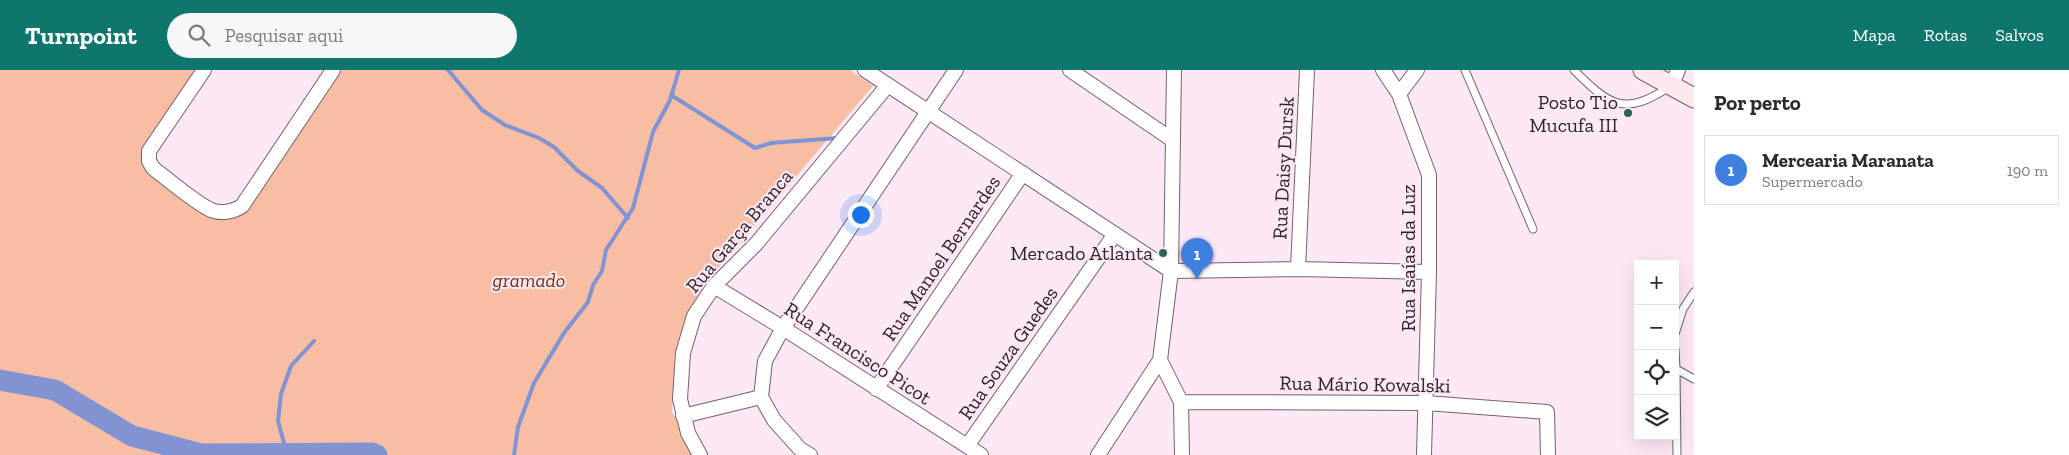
<!DOCTYPE html>
<html lang="pt">
<head>
<meta charset="utf-8">
<style>
	:root { --surface:#fff; --page:#f7f7f7; --text:#2b2b33; --muted:#7c7c81; --line:#e1e1e2; --accent:#0f766e }
	body { margin:0; font-family:"Zilla Slab",serif; background:var(--page); color:var(--text) }
	.controls { position:absolute; right:15px; bottom:15px; display:grid; overflow:hidden; border-radius:0px; box-shadow:0 5px 20px #0002 }
	.controls button { width:45px; height:45px; display:grid; place-items:center; padding:0; border:0; border-bottom:1px solid var(--line); background:var(--surface); color:var(--text); font:25px sans-serif }
	.you { position:absolute; left:860px; top:144px; width:18px; height:18px; margin:-12px; border:4px solid #fff; border-radius:50%; background:#1a73e8; box-shadow:0 0 0 8px #1a73e833 }
	.badge { display:grid; place-items:center; width:32px; height:32px; border-radius:50%; background:var(--accent); color:#fff; font-size:16px; font-weight:700 }
	.pin { position:absolute; translate:-50% -41px; filter:drop-shadow(0 1px 2px #0008) }
	.pin::after { content:''; position:absolute; top:26px; width:18px; height:15px; background:inherit; clip-path:polygon(0 0,100% 0,50% 100%) }
	.list { margin:0; padding:0; list-style:none }
	h2 { display:flex; justify-content:space-between; align-items:center; height:65px; margin:0; padding:0 20px; font-size:21px }
	h2 small { font-size:16px; font-weight:400; color:var(--muted) }
	.list li { display:grid; grid-template-columns:32px 1fr auto; gap:15px; align-items:center; box-sizing:border-box; height:70px; margin:0 10px 10px; padding:0 10px; border:1px solid var(--line); border-radius:0px }
	.list b { display:block; font-size:19px; white-space:nowrap }
	.list p { margin:0; font-size:16px; white-space:nowrap; color:var(--muted) }
	.list em { font-size:16px; font-style:normal; color:var(--muted) }
	.icon { flex:none; width:28px; height:28px; fill:none; stroke:currentColor; stroke-width:2; stroke-linecap:round; stroke-linejoin:round }
	.map { position:relative; flex:none; width:1694px; height:385px; overflow:hidden }
	header { display:flex; align-items:center; gap:30px; box-sizing:border-box; height:70px; padding:0 25px; background:var(--accent); color:#fff }
	header strong { font-size:24px }
	nav { display:flex; gap:28px; margin-inline-start:auto; font-size:18px }
	.search { width:350px; height:45px; background:var(--page); display:flex; align-items:center; gap:12px; box-sizing:border-box; padding:0 18px; border-radius:28px; color:var(--muted); font-size:19px }
	main { display:flex }
	aside { flex:1; background:var(--surface) }
	.map>svg:first-child { display:block }
	.green { fill:#f8bea3 }
	.lines { fill:none; stroke-linecap:round; stroke-linejoin:round }
	.stream { stroke:#8193d2; stroke-width:4 }
	.river { stroke:#8193d2; stroke-width:21 }
	.service-casing { stroke:#75606e; stroke-width:9 }
	.minor-casing { stroke:#75606e; stroke-width:16 }
	.secondary-casing { stroke:#75606e; stroke-width:21 }
	.service { stroke:#fff; stroke-width:7 }
	.minor { stroke:#fff; stroke-width:14 }
	.secondary { stroke:#fceaec; stroke-width:19 }
	.poi-dot { fill:#266552; stroke:#fde8f5; stroke-width:2 }
	.labels { text-anchor:middle; stroke-width:4; stroke-linejoin:round; paint-order:stroke }
	.poi-label { font-size:20px; fill:#2e252b; stroke:#fde8f5; text-anchor:end }
	.street-label { font-size:20px; fill:#2e252b; stroke:#fde8f5 }
	.park-label { font-size:20px; font-style:italic; fill:#72330e; stroke:#fde8f5 }
</style>
</head>
<body>
<header>
<strong>Turnpoint</strong>
<div class="search"><svg class="icon" aria-label="search" viewBox="0 0 24 24"><circle cx="10" cy="10" r="6"/><path d="M15 15l6 6"/></svg>Pesquisar aqui</div>
<nav><a>Mapa</a><a>Rotas</a><a>Salvos</a></nav>
</header>
<main>
<div class="map">
<svg width="1694" height="385" viewBox="0 0 1694 385">
	<rect width="100%" height="100%" fill="#fde8f5"/>
	<path class="green" d="M0,0h202l-55,90 65,52 32,-6 98,-136h508l23,16 -166,195 -16,26 -15,41 -4,64 22,43h-694z"/>
	<g class="lines">
		<path class="stream" d="M448,0l34,40 23,15 34,13 15,9 24,24 24,17 26,30
			M671,25l84,53 16,-5 67,-5
			M287,384l-9,-33 3,-27 10,-28 23,-25
			M514,385l4,-28 16,-44 30,-50 24,-31 5,-17 9,-14 4,-21 27,-42 20,-76 17,-32 9,-30"/>
		<path class="river" d="M0,310l55,10 77,46 69,18 171,-1 5,2"/>
		<defs>
			<path id="service" d="M1465,0l68,159
				M1574,0c35,35 50,47 95,17
				M1675,264l8,-25 11,-17
				M1675,279l1,20
				M1677,385l-1,-86 18,10"/>
			<path id="minor" d="M204,0l-55,81v10l4,7c14,11 44,36 58,42 10,4 22,2 31,-4l91,-136
				M865,0l306,201 127,-2 131,3
				M1070,0l101,69
				M1383,0l16,24 30,81v97l-5,183
				M1672,15l6,-15
				M1399,24l18,-24
				M1298,199l9,-199
				M714,216l69,42 198,127
				M1160,290l21,42 1,53
				M876,319l147,-216
				M1181,332l245,1 121,9 1,43
				M683,346l78,-19
				M967,376l148,-212
				M700,385l-12,-22 -8,-34 3,-46 11,-37 20,-30 42,-42 132,-159
				M810,385l-10,-6 -26,-29 -13,-23 4,-36 18,-33 173,-258
				M1098,385l62,-95 11,-89 3,-201"/>
			<path id="secondary" d="M1643,0l51,28"/>
		</defs>
		<use href="#service" class="service-casing"/>
		<use href="#minor" class="minor-casing"/>
		<use href="#secondary" class="secondary-casing"/>
		<use href="#service" class="service"/>
		<use href="#minor" class="minor"/>
		<use href="#secondary" class="secondary"/>
	</g>
	<g class="poi-dot">
		<circle cx="1628" cy="43" r="5"/>
		<circle cx="1163" cy="183" r="5"/>
	</g>
	<g class="labels">
		<g class="poi-label">
			<text x="1618" y="39">Posto Tio<tspan x="1618" dy="23">Mucufa III</tspan></text>
			<text x="1153" y="190">Mercado Atlanta</text>
		</g>
		<g class="street-label">
			<text transform="translate(1283 98) rotate(-87)" y="7">Rua Daisy Dursk</text>
			<text transform="translate(739 161) rotate(-50)" y="7">Rua Garça Branca</text>
			<text transform="translate(941 188) rotate(-56)" y="7">Rua Manoel Bernardes</text>
			<text transform="translate(1408 188) rotate(-90)" y="7">Rua Isaías da Luz</text>
			<text transform="translate(858 283) rotate(33)" y="7">Rua Francisco Picot</text>
			<text transform="translate(1008 283) rotate(-55)" y="7">Rua Souza Guedes</text>
			<text transform="translate(1365 314) rotate(1)" y="7">Rua Mário Kowalski</text>
		</g>
		<g class="park-label">
			<text x="529" y="217">gramado</text>
		</g>
	</g>
</svg>
<div class="controls">
<button>+</button>
<button>−</button>
<button><svg class="icon" aria-label="locate" viewBox="0 0 24 24"><circle cx="12" cy="12" r="6"/><path d="M12 2v4M12 18v4M2 12h4M18 12h4"/></svg></button>
<button><svg class="icon" aria-label="layers" viewBox="0 0 24 24"><path d="M12 4l9 5-9 5-9-5zM3 14l9 5 9-5"/></svg></button>
</div>
<div class="you"></div>
<div class="pin badge" style="left:1197px;top:209px;background:#3f7fe0">1</div>
</div>
<aside>
<h2>Por perto<small></small></h2>
<ul class="list">
<li><span class="badge" style="background:#3f7fe0">1</span><div><b>Mercearia Maranata</b><p>Supermercado</p></div><em>190 m</em></li>
</ul>
</aside>
</main>
</body>
</html>
